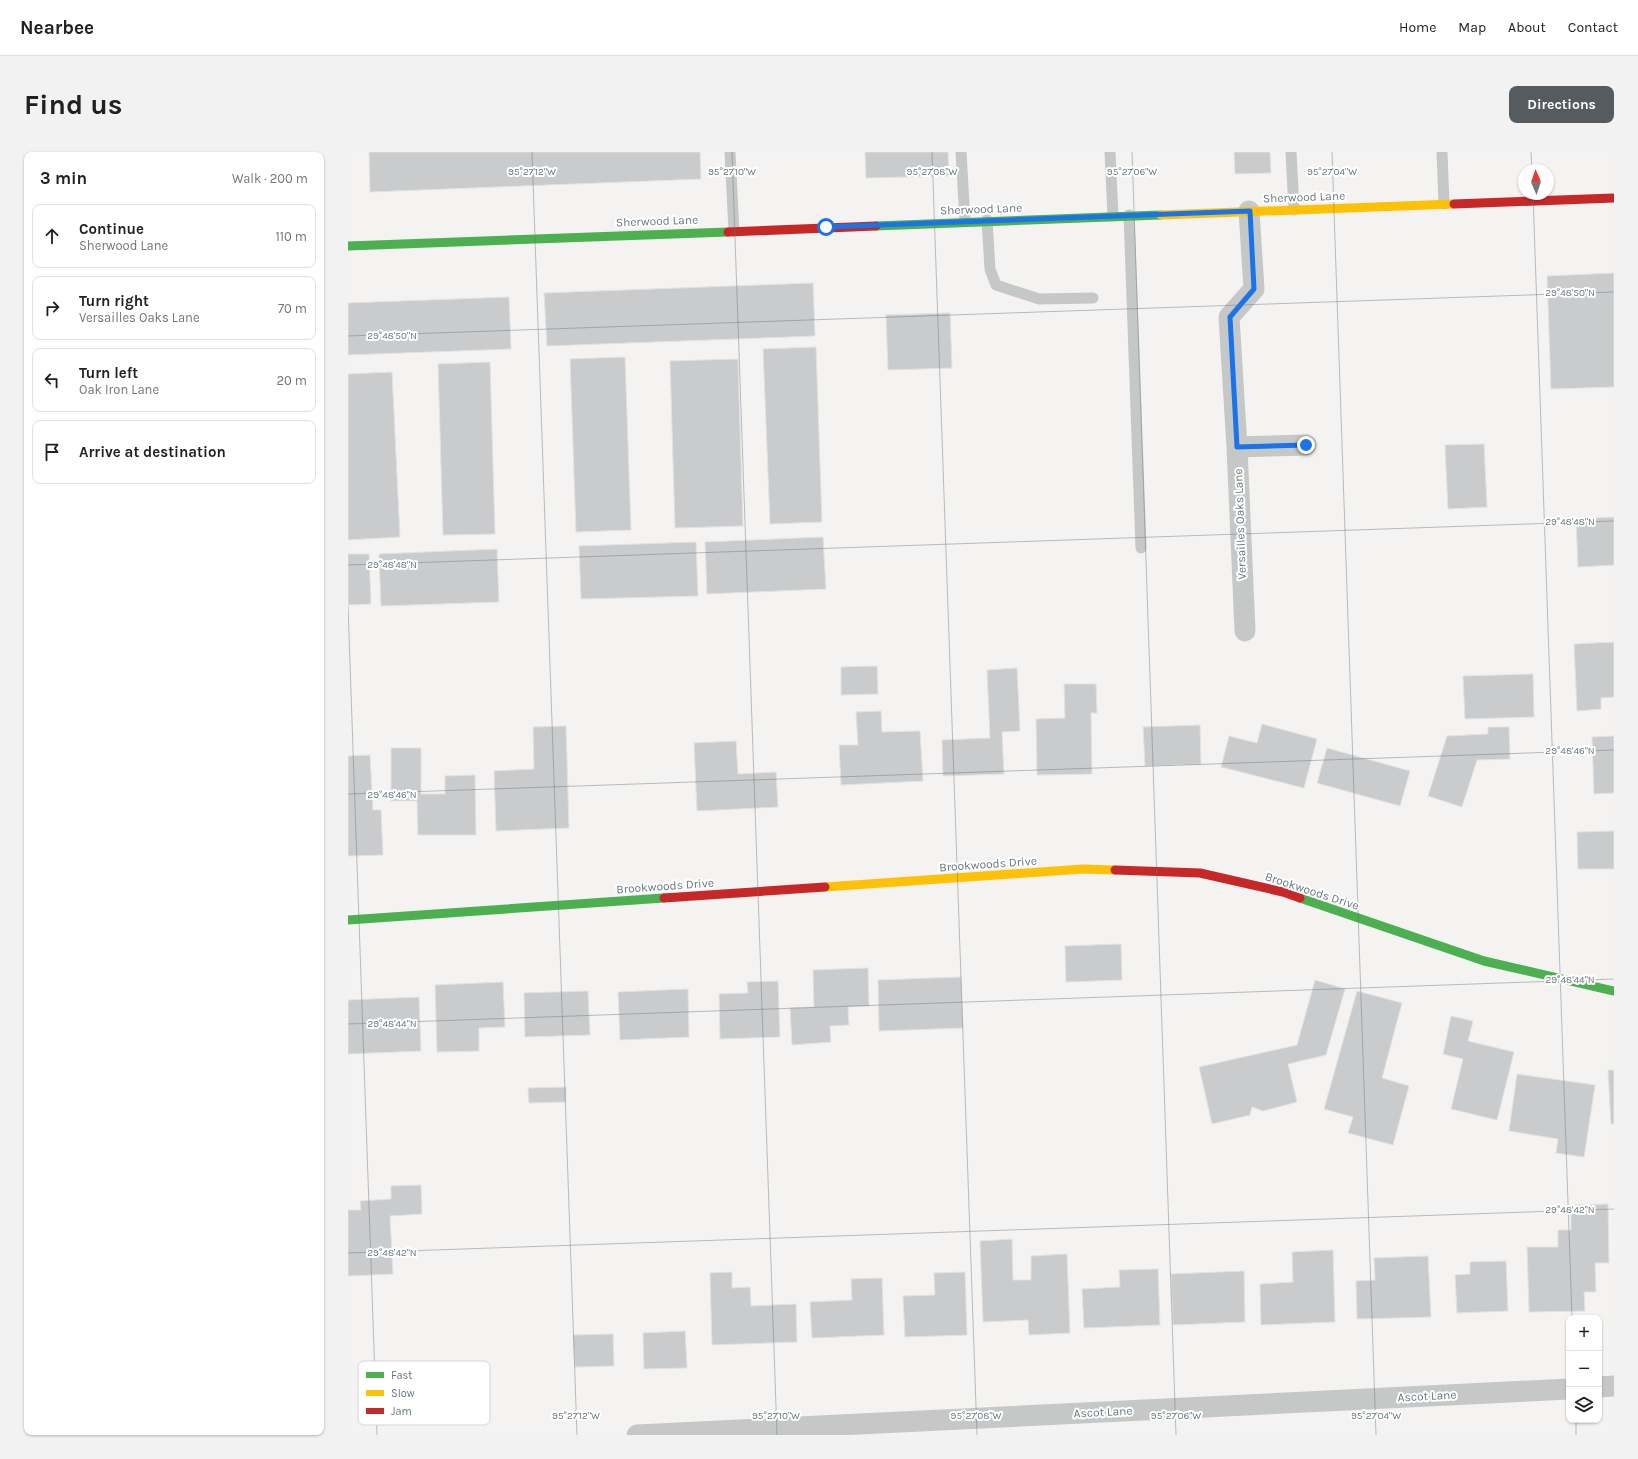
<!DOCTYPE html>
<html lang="en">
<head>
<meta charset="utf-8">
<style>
	:root { --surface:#fff; --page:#f2f2f2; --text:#202124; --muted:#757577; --line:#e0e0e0; --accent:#565b5f }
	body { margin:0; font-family:Karla,sans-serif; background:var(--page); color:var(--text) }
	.controls { position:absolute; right:12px; bottom:12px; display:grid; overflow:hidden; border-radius:8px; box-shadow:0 1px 3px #0004 }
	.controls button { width:36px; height:36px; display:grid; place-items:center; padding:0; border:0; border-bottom:1px solid var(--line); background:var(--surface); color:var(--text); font:20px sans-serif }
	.compass { position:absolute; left:1170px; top:12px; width:36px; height:36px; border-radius:50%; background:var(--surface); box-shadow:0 1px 3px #0004; rotate:358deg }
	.stop { position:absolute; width:12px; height:12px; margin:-9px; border:3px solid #1a73e8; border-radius:50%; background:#fff }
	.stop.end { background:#1a73e8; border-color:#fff; box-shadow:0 1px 4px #0008 }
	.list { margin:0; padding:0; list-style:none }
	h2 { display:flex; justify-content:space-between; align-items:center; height:52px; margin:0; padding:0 16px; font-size:17px }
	h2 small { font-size:13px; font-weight:400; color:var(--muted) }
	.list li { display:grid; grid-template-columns:26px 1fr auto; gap:12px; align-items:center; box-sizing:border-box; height:64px; margin:0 8px 8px; padding:0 8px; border:1px solid var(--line); border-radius:8px }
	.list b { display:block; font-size:15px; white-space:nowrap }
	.list p { margin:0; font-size:13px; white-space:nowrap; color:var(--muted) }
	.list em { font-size:13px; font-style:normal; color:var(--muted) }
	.icon { flex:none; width:22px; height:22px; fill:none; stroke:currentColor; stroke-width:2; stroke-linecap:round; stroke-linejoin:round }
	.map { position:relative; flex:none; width:1266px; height:1283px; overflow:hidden; border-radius:8px }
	header { display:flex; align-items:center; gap:24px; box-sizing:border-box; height:56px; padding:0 20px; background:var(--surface); border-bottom:1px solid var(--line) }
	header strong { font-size:19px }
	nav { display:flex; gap:22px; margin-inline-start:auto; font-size:14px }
	.intro { display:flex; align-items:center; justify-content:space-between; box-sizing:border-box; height:96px; padding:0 24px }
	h1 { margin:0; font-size:28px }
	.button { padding:10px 18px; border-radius:8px; background:var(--accent); color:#fff; font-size:14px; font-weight:700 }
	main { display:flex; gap:24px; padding:0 24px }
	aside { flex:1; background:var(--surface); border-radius:8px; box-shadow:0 1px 3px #0004 }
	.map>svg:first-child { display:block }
	.building { fill:#cacbcc; stroke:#e3e2e2 }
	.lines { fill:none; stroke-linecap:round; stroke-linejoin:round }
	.lane { stroke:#c6c8c8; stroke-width:11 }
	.street { stroke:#c6c8c8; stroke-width:21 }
	.fast { stroke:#4caf50; stroke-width:9 }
	.slow { stroke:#ffc107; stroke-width:9 }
	.jam { stroke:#c62828; stroke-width:9 }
	.route { stroke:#1a73e8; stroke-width:5 }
	.ticks { fill:none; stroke:#66777f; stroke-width:1; stroke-opacity:0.45 }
	.labels { text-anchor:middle; stroke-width:4; stroke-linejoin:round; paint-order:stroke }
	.street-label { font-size:12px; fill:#66777f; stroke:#fff }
	.key { fill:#fff; stroke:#d1d6d9; stroke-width:1 }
	.key-label { font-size:11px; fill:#66777f }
	.ticks-label { font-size:10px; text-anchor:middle; fill:#66777f; stroke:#fff; stroke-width:4; stroke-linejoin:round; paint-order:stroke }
</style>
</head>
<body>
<header>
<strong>Nearbee</strong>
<nav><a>Home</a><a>Map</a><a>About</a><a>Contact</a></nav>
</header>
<div class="intro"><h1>Find us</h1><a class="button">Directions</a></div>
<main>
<aside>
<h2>3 min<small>Walk · 200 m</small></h2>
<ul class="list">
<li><svg class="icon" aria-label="ahead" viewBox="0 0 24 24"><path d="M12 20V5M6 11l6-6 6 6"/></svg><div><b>Continue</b><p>Sherwood Lane</p></div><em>110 m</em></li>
<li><svg class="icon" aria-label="right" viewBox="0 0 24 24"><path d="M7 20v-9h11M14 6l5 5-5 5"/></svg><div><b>Turn right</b><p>Versailles Oaks Lane</p></div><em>70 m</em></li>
<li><svg class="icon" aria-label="left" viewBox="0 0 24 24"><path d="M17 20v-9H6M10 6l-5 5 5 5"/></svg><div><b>Turn left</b><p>Oak Iron Lane</p></div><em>20 m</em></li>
<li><svg class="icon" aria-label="arrive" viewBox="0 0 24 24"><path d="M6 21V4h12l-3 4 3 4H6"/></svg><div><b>Arrive at destination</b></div></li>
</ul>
</aside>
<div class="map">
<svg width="1266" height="1283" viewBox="0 0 1266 1283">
	<rect width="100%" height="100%" fill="#f4f3f2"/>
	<path class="building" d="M21,0h331l1,27 -331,13z
		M517,0h83l1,24 -83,2z
		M886,0h36l1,21 -36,1z
		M1266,121v114l-63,2 -4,-113z
		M465,131l2,53 -268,10 -3,-53z
		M161,145l2,52 -163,6v-52z
		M602,161l2,55 -64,2 -2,-55z
		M468,195l6,175 -52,2 -7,-175z
		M277,205l6,173 -55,2 -6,-173z
		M390,207l5,167 -68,2 -5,-167z
		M142,210l5,172 -52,1 -5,-171z
		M44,220l8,165 -52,3v-166z
		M1136,292l3,63 -39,2 -3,-64z
		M1266,365v48l-36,2 -2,-48z
		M475,385l3,52 -119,5 -2,-52z
		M348,390l2,54 -117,3 -2,-53z
		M149,397l2,53 -118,4 -2,-52z
		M0,402h21l2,50 -23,1z
		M1266,490v55l-13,1v11l-24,2 -3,-67z
		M529,514l1,28 -37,1v-28z
		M669,516l3,63 -18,1 2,42 -61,2 -1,-36 48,-2 -3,-68z
		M1185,522l1,43 -69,2 -2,-43z
		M716,532h32l1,29h-6l1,61 -55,1 -1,-56 29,-1z
		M533,559l1,21 38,-1 3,50 -82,4 -2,-40h19l-2,-33z
		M914,572l55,15 -13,49 -83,-21 8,-31 28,7z
		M852,573l1,39 -56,2 -2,-39z
		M218,574l3,102 -73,3 -2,-60 40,-2 -1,-42z
		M1140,575h21l1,32 -33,1 -15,47 -34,-11 19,-60 41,-2z
		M1266,584v57l-20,1 -2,-57z
		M388,589l2,33 38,-2 2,35 -81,4 -3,-68z
		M43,596h30v46h24v-18l30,-1 1,60h-58l-1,-34h-26z
		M979,596l83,23 -10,35 -83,-23z
		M22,603l3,55h8l2,45 -35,1v-100z
		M1266,679v38h-36l-1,-37z
		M773,792l1,36 -56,2 -1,-36z
		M520,816l1,38 -21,1 1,18 -19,1 1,16 -39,3 -2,-37 24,-1 -1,-37z
		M613,825l2,51 -84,3 -1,-51z
		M967,828l30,9 -19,66 -38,9 9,38 -34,9 -11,-4 -2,8 -38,9 -13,-57 98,-22z
		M430,829l2,56 -60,2 -1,-45 29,-1 -1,-11z
		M155,830l2,45 -26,1v23l-42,1 -2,-67z
		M340,837l1,48 -69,3 -2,-48z
		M240,839l2,44 -65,2 -1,-44z
		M1009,839l45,12 -20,75 27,8 -16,59 -45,-12 5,-16 -29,-8z
		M71,845l2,54 -73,3v-54z
		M1103,864l22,5 -5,20 46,11 -17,68 -46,-11 12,-50 -20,-5z
		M1260,918h6v54h-3z
		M1169,922l78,11 -11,72 -28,-4 2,-14 -49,-8z
		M218,935v15l-37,1 -1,-15z
		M73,1033l1,29 -32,2 3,58 -45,2v-66h13l-1,-9 31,-2v-13z
		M1260,1052l1,59h-14l1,29h-12l1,19 -56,1 -2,-65h31v-17h13v-25z
		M664,1087l1,41h18v-24l36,-2 3,79 -41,2 -1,-15 -45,2 -3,-81z
		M985,1098l2,72 -74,3 -1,-41 33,-2 -1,-30z
		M1080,1104l3,61 -74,2 -1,-38 19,-1 -1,-22z
		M1158,1109l2,50 -51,2 -2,-38 15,-1v-12z
		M810,1117l2,56 -76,3 -2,-39 38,-2 -1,-17z
		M896,1119l1,51 -72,3 -2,-51z
		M384,1120v16l18,-1 1,19 45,-2 1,38 -85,3 -2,-72z
		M617,1120l2,63 -62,2 -2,-41 32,-1 -1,-22z
		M534,1126l2,57 -72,3 -2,-36 42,-2 -1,-21z
		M337,1179l2,37 -43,1 -1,-36z
		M265,1182l1,32 -39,1 -2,-32z"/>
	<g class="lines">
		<path class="lane" d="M382,0l4,79
			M613,0l4,69
			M762,0l3,64
			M943,0l3,58
			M1094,0l2,52
			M781,63l12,333
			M639,68l3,49 6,16 43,14 54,-1"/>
		<path class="street" d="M889,295l69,-2
			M897,479l-8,-184 -8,-130 25,-28 -5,-78
			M1251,1235l15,-1
			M289,1283l932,-46"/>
		<path class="fast" d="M528,74l285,-11
			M0,94l380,-14
			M952,746l184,63 130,30
			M0,768l316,-22"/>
		<path class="slow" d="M813,63l293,-11
			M477,735l258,-18 32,1"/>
		<path class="jam" d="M1106,52l160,-6
			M380,80l148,-6
			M767,718l85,3 83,19 17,6
			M316,746l161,-11"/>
	</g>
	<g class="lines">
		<path class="route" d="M478,75l424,-16 4,78 -24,28 7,130 69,-2"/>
	</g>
	<path class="ticks" d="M184,0l45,1283M384,0l45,1283M584,0l45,1283M784,0l44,1283M984,0l44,1283M1183,0l1,18M1185,42l39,1124M0,184l1266,-44M0,413l1266,-44M0,454l29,829M0,642l1266,-44M0,872l1266,-45M0,1101l1266,-44M1228,1268v15"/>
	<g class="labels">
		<g class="street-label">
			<text transform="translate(956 45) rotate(-2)" y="4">Sherwood Lane</text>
			<text transform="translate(633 57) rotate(-2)" y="4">Sherwood Lane</text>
			<text transform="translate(309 69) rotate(-2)" y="4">Sherwood Lane</text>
			<text transform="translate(892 372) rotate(-92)" y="4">Versailles Oaks Lane</text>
			<text transform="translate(640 712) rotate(-4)" y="4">Brookwoods Drive</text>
			<text transform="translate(317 734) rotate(-4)" y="4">Brookwoods Drive</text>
			<text transform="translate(964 739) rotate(18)" y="4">Brookwoods Drive</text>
			<text transform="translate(1079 1244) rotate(-3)" y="4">Ascot Lane</text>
			<text transform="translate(755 1260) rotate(-3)" y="4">Ascot Lane</text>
		</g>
	</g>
	<rect x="10" y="1209" width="132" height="64" rx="6" class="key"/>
	<rect x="18" y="1220" width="18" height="6" fill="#4caf50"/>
	<rect x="18" y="1238" width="18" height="6" fill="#ffc107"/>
	<rect x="18" y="1256" width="18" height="6" fill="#c62828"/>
	<g class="key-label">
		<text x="43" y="1227">Fast</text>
		<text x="43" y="1245">Slow</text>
		<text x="43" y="1263">Jam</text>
	</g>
	<g class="ticks-label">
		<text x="184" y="23">95°27'12"W</text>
		<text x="384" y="23">95°27'10"W</text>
		<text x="584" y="23">95°27'08"W</text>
		<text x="784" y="23">95°27'06"W</text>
		<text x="984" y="23">95°27'04"W</text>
		<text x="1222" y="144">29°48'50"N</text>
		<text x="44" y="187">29°48'50"N</text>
		<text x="1222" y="373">29°48'48"N</text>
		<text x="44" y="416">29°48'48"N</text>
		<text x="1222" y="602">29°48'46"N</text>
		<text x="44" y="646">29°48'46"N</text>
		<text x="1222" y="831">29°48'44"N</text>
		<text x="44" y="875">29°48'44"N</text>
		<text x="1222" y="1061">29°48'42"N</text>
		<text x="44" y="1104">29°48'42"N</text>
		<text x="228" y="1267">95°27'12"W</text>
		<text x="428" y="1267">95°27'10"W</text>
		<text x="628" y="1267">95°27'08"W</text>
		<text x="828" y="1267">95°27'06"W</text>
		<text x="1028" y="1267">95°27'04"W</text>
	</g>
</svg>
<div class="controls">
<button>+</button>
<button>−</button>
<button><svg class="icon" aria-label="layers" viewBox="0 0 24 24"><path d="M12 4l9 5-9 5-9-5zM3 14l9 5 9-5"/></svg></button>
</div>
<svg class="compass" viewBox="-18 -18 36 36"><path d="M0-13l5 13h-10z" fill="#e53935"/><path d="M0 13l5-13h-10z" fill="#757577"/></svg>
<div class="stop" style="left:478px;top:75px"></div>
<div class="stop end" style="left:958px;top:293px"></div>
</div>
</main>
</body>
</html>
